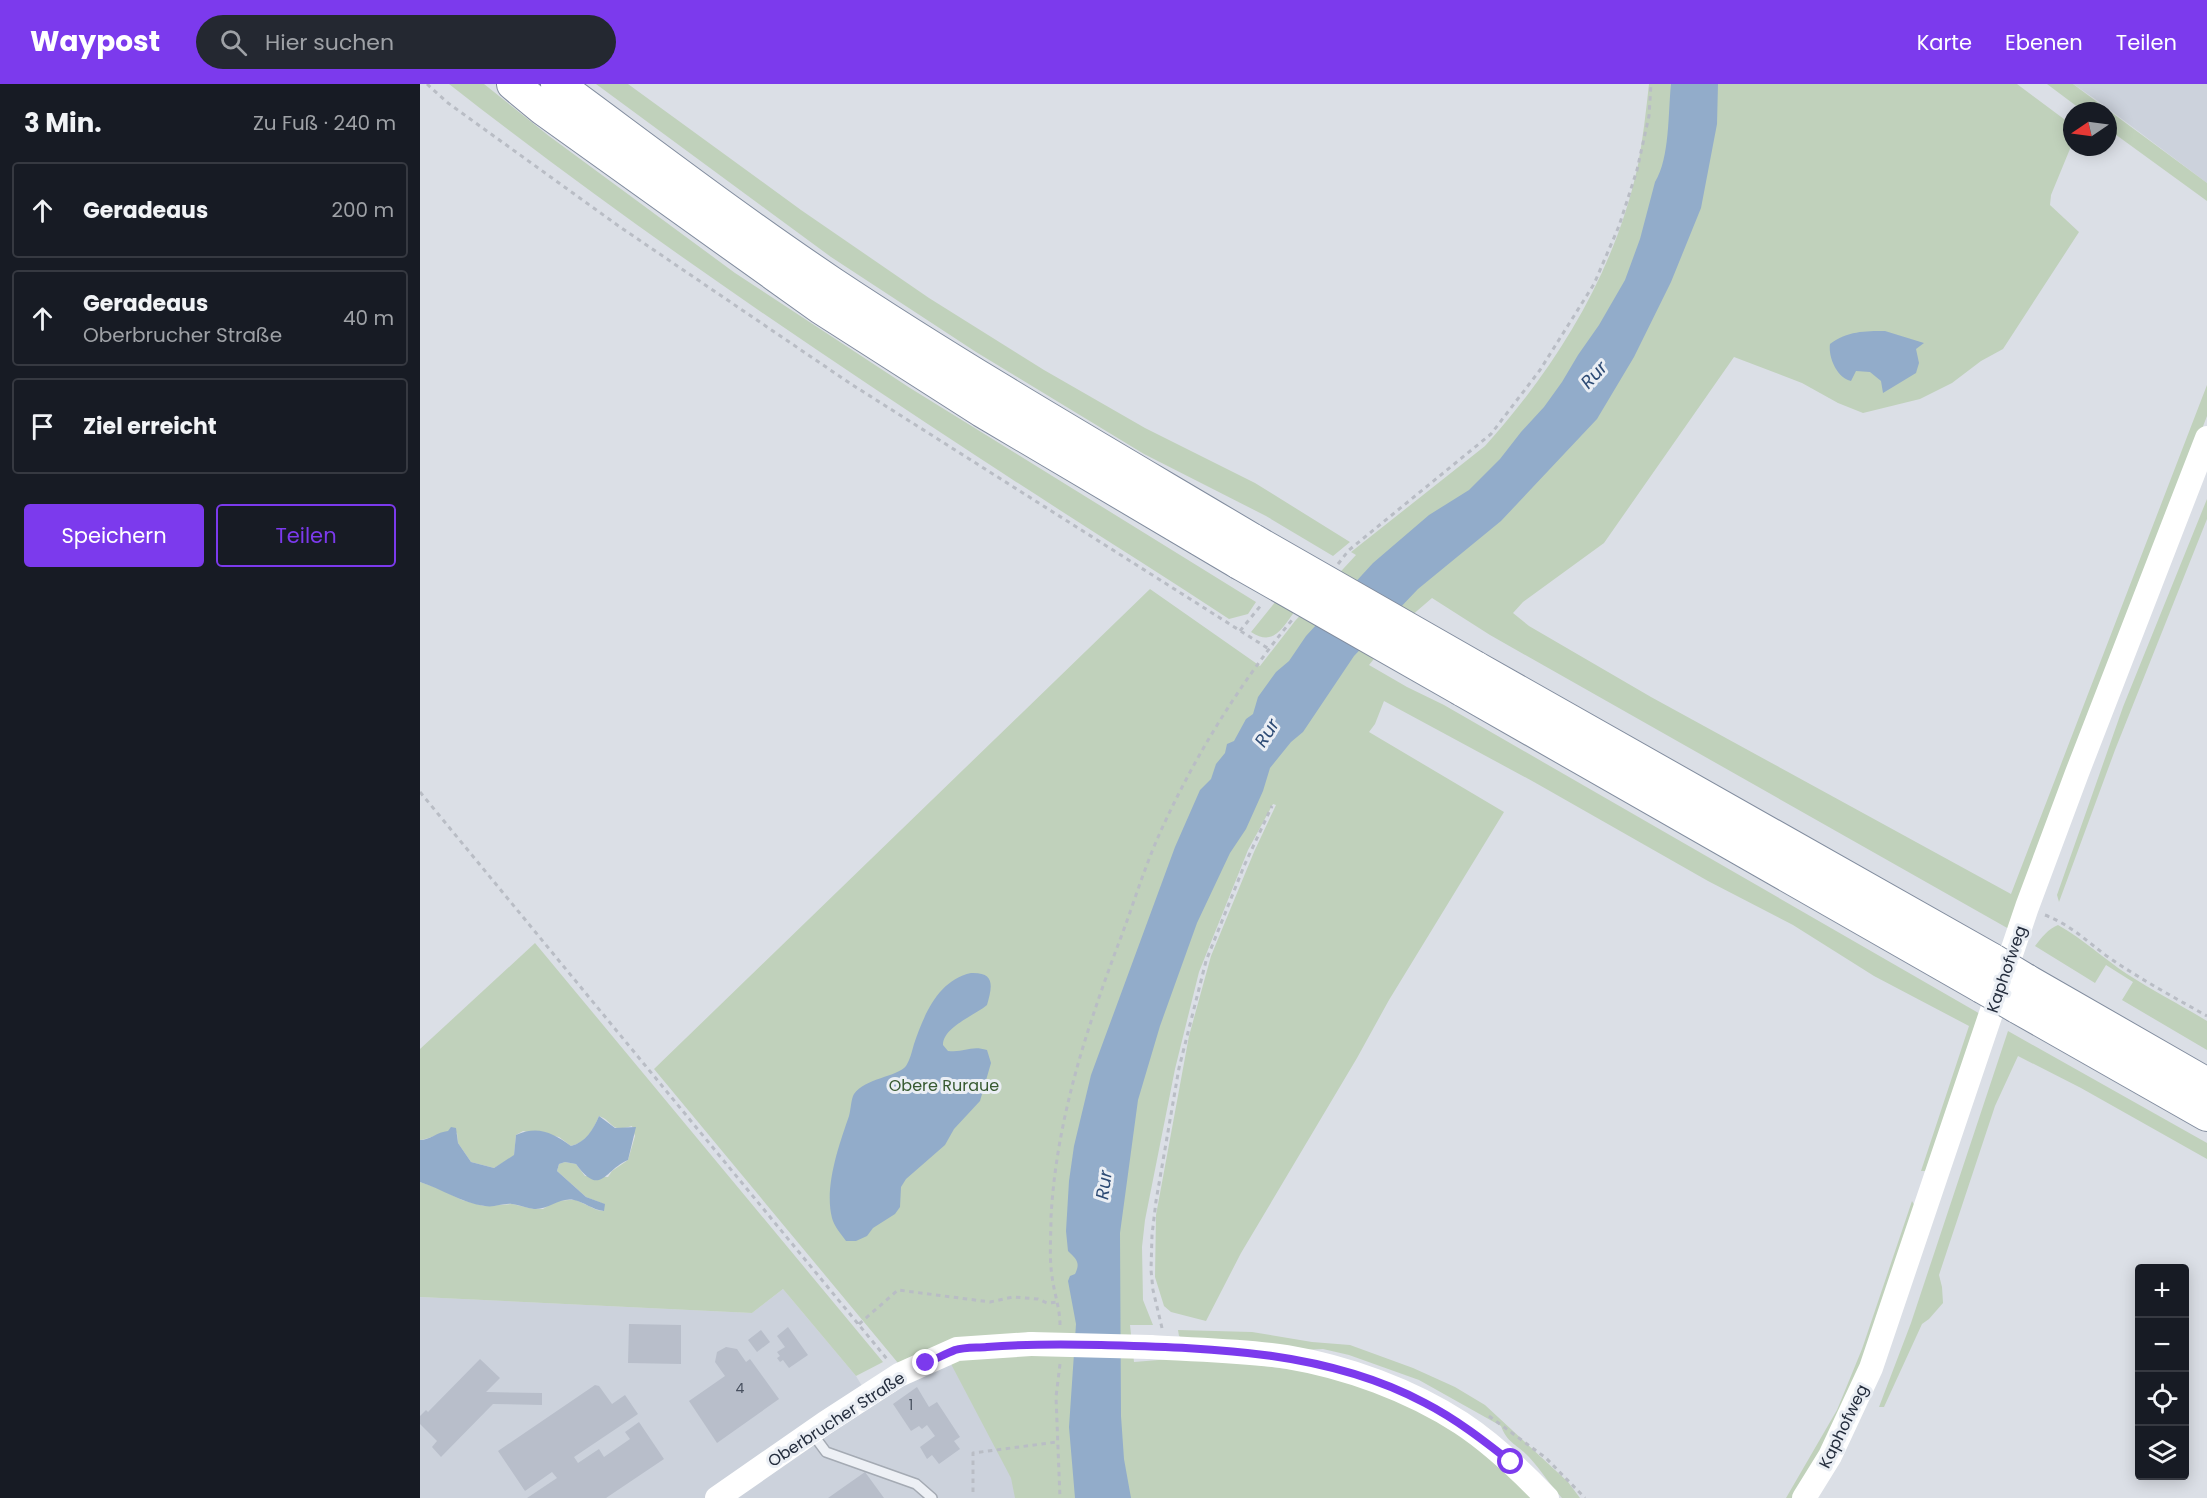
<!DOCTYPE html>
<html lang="de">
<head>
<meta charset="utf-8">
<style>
	:root { --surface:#171b24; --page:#242831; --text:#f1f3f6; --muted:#9ea1a6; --line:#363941; --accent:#7c3aed }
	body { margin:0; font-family:Poppins,sans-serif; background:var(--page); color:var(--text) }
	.controls { position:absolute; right:18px; bottom:18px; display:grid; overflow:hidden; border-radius:6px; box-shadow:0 3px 15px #0003 }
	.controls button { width:54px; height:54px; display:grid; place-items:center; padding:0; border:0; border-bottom:2px solid var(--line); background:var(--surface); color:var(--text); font:30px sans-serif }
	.compass { position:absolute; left:1643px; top:18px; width:54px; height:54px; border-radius:50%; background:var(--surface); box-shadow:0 3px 15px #0003; rotate:257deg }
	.stop { position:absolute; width:18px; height:18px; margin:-14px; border:4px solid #7c3aed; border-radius:50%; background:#fff }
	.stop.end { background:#7c3aed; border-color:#fff; box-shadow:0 2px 6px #0008 }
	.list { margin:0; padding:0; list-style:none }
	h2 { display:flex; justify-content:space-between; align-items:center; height:78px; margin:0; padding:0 24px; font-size:26px }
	h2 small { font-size:20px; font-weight:400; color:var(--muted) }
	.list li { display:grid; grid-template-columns:39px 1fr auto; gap:18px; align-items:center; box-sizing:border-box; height:96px; margin:0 12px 12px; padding:0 12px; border:2px solid var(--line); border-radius:6px }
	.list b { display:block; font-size:22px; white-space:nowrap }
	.list p { margin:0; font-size:20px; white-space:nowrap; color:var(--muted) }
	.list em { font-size:20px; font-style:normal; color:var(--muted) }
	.actions { display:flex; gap:12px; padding:18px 24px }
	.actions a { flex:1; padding:14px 0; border:2px solid var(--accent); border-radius:6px; text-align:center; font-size:21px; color:var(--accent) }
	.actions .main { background:var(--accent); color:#fff }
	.icon { flex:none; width:33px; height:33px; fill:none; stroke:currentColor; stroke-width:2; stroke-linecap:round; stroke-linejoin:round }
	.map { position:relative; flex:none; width:1787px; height:1414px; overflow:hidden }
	header { display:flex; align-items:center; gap:36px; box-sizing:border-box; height:84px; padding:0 30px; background:var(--accent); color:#fff }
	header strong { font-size:28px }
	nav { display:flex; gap:33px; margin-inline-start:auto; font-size:21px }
	.search { width:420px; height:54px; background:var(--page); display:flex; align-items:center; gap:15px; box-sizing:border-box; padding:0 21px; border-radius:33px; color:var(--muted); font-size:22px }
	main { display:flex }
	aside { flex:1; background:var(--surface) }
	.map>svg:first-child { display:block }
	.built { fill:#ccd2dc }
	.green { fill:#c0d1bb }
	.water { fill:#92acca }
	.building { fill:#b8beca }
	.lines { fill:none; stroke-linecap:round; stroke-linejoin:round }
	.service-casing { stroke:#a4aab3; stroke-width:12 }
	.motorway-casing { stroke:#818c9e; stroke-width:34 }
	.path { stroke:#b9bdc5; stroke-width:3; stroke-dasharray:4.5 4.5; stroke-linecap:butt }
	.service { stroke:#edf0f5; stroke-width:9 }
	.secondary { stroke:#fff; stroke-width:24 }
	.motorway { stroke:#fff; stroke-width:32 }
	.motorway-bridge-casing { stroke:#818c9e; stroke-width:34; stroke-linecap:butt }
	.secondary-bridge { stroke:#fff; stroke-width:24 }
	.motorway-bridge { stroke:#fff; stroke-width:32 }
	.route { stroke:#7c3aed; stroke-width:8 }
	.labels { text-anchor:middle; stroke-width:6; stroke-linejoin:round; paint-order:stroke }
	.number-label { font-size:14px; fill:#495160 }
	.street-label { font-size:16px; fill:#242d3d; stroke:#eaeef4 }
	.park-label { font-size:16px; fill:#375a30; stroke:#eaeef4 }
	.water-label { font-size:18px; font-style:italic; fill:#2c4a74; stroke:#eaeef4 }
</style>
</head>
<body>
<header>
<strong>Waypost</strong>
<div class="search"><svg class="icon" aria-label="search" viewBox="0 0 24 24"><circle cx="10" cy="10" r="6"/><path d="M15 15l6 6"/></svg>Hier suchen</div>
<nav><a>Karte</a><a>Ebenen</a><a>Teilen</a></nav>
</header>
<main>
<aside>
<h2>3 Min.<small>Zu Fuß · 240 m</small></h2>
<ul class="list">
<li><svg class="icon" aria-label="ahead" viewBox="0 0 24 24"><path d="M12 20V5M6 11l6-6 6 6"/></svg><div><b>Geradeaus</b></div><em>200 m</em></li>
<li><svg class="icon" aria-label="ahead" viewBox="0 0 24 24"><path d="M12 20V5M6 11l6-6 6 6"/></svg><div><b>Geradeaus</b><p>Oberbrucher Straße</p></div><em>40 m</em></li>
<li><svg class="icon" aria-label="arrive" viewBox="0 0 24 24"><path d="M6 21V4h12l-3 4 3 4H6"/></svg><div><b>Ziel erreicht</b></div></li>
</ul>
<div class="actions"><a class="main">Speichern</a><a>Teilen</a></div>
</aside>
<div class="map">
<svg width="1787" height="1414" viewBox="0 0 1787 1414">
	<rect width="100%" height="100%" fill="#dbdfe6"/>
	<path class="built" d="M1653,0h134v99l-109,-82z
		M363,1205l73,87 15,25 65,-34 60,-7 59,138h-635v-201l332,16z"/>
	<path class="green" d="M29,0h35l65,52 186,137 175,115 346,214 -8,12 -19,5c-82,-54 -166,-106 -248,-160 -182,-119 -361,-241 -532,-375z
		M176,0h32l173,126 128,88 115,72 101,58 110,55 95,59 -17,14 -67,-40 -122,-62 -168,-102 -145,-95z
		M1229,0h368l55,41v19l-21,51 -1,10 29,27 -76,117 -22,12 -29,22 -32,16 -57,14 -25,-10 -36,-20 -68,-26 -130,186 -81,59 -10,11 16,13 122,71 360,197 196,-509v31l-198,513 -519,-294 -58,-37 -29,25 -34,42 38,22 37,18 538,310 -50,156h-11l48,-145 -95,-50 -81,-51 -85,-44 -174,-99 -150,-81 -9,23 -6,8 135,80 -115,188 -32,58 -116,195 -35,68 -35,-9 -7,-6 -9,-29 1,-62 33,-179 22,-80 43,-104 22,-47 -3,-1 -25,46 -49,122 -24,97 -30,151 -3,27 1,53 10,25h-23l4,37 61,-5 132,17 60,21 74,39 74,64h-520l-4,-20 -60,-114 -53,-1 -244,-294 496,-480 110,77 35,-45 61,-66 -5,-3 134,-106c72,-80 130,-174 153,-281 5,-27 8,-54 11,-81z
		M1627,0h26l134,99v18l-99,-72v-18h-25z
		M1787,415v20l-92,231 -56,152 -2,-7 66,-188z
		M856,517l19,10c-13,17 -21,36 -44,21z
		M1638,841c25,14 45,33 69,49 26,17 54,31 80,47v29l-85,-50 11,-18 -27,-17 -11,18 -60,-37c7,-9 13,-17 23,-21z
		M115,859l348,419 -27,14 -73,-87 -31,24 -332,-16v-115l20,7 22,11 22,6 28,-2 22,5h9l13,-8 13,-1h7l21,10 6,1 1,-7 -18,-7 -29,-26 2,-7 6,-2 11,2 9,12 23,1 4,-6 16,-11 7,-24 -3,-10c-23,7 -17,-4 -33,-10 -6,15 -13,26 -28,30l-12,-9 -36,-6 -7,4 -2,21 -20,12 -23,-6 -13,-19 -1,-10c-14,-4 -24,6 -37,7v-91z
		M1588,947l199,112v16l-126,-71 -63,-32 -23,50 -56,169 3,12 1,16 -14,16 -7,5 -38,83h-5l32,-84z
		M1492,1117l5,9 -64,179 -58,109h-9l51,-88 25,-61z
		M758,1246l74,2 60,10 38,3 63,23 42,19 30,18 83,77 12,16h-18c-12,-13 -21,-28 -33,-41 -11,-12 -22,-14 -28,-31l-82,-46 -70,-25 -26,-6 -20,1 -120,-11 -4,-3z"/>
	<path class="water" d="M1251,0h47l-1,40 -16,84 -30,74 -37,75 -37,62 -96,102 -83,68 -64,67 -51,76 -12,10 -21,26 -7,23 -17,38 -16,24 -33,70 -37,103 -22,74 -18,133 1,183 3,43 7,39h-56l-6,-71 7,-103 -8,-43 2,-5 5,-2c6,-12 1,-15 -7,-23l-2,-20 3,-50 5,-35 17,-71 84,-228 25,-57 11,-11 5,-15 9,-11 2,-9 7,-3 12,-22 7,-5 5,-17 18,-25 13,-11 17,-25 67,-73 56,-48 40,-25 31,-31 21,-27 23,-25 18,-25 16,-27 21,-30 26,-45 15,-41 15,-57c15,-24 13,-70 16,-98z
		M1465,247l39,12 -8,6 3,14 -3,10 -33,20 -2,-12 -11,-9 -14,-1 -5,10c-14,-3 -23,-24 -21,-37 17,-13 35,-13 55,-13z
		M551,889c25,-1 21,14 16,32 -13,11 -44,22 -44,40l5,6c17,2 22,-6 39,-1l4,13 -11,38 -26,28 -9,16 -39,34 -5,8 -1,20 -5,7 -22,14 -6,8 -11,5h-10c-5,-7 -12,-15 -14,-23 -8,-31 7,-73 17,-102 2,-7 2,-17 5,-22 11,-16 43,-17 52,-28 4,-6 6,-15 8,-22 10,-29 24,-64 57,-71z
		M179,1032l16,12 21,-1 -8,33c-24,10 -27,38 -52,4l-11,-2 -6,2 -2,7 29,26 19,7 -1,7c-11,-1 -20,-9 -30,-11 -15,-3 -25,10 -40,9 -7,-1 -15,-4 -22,-5 -10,-1 -18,4 -27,2 -23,-3 -43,-17 -65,-24v-42c10,0 17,-8 28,-9l3,-4 5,1 2,15 13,19 23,6 20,-13 2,-20c22,-10 37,-2 55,11 15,-4 22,-16 28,-30z"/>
	<path class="building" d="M209,1240l52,1v39l-53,-1z
		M368,1243l20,28 -19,13 -6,-8 -3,2 -3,-4 3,-2 -3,-4 8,-5 -8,-11z
		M341,1246l9,12 -13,10 -9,-12z
		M306,1263l11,2 9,13 4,-3 29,40 -62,44 -28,-42 36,-25 -10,-14 2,-10z
		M60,1275l20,19 -14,14 56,1v12l-49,-1 -52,53 -9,-10 5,-6 -17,-17v-8l6,-6 2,2z
		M175,1301l4,1 13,18 13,-9 13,19 -64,43 4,6 21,-14 5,8 26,-18 -5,-7 14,-10 25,37 -58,39h-79l30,-20 -5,-6 -27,19 -27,-40z
		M497,1303l12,20 8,-5 23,35 -6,4 6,8 -21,15 -7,-9 -5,4 -7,-12 15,-11 -8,-11 -5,4 -3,-3 -8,5 -18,-27z
		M445,1388l19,26h-56z"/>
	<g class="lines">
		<defs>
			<path id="service" d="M392,1349l14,19 90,32 16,14"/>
			<path id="motorway" d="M93,0l30,25 278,199 161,103 257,152
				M137,0c91,67 181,136 275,199 137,91 280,173 421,257
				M1055,583l518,293
				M1042,606l520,297
				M1606,896l181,104
				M1597,923l190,108"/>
		</defs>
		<use href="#service" class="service-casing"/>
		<use href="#motorway" class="motorway-casing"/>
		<path class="path" d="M7,0l21,19 172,124 231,157 418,265
			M918,480l11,-14 142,-116 49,-64 54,-86 25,-58 18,-56 12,-54 2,-32
			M820,547l22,-27
			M0,708l467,567
			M1625,831c28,11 42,27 66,44 31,21 64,39 96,57
			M439,1240l39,-34 92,12 23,-5 25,2 9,4 11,-1
			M640,1241c0,-17 -6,-32 -8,-49 -3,-19 -1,-40 -1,-59 5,-94 34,-184 67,-272 14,-36 25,-74 41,-110 34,-76 80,-151 133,-215
			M742,1244l-9,-38 -2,-20 1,-35 4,-34 23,-133 27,-107 38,-95 28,-60
			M640,1280l-4,33 4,101
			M1069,1332l57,42 39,40
			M553,1408v-39l84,-11"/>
		<use href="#service" class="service"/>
		<path class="secondary" d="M730,1263c46,3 92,3 137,10 60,10 123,33 174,66 32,21 60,48 86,75
			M297,1414l108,-75 74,-48 58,-26 74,-5
			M1384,1414l26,-42 41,-88 156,-461 50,-134 130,-335"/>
		<use href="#motorway" class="motorway"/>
		<defs>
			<path id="motorway-bridge" d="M833,456l222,127
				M819,479l223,127
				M1573,876l33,20
				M1562,903l35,20"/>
		</defs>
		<use href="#motorway-bridge" class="motorway-bridge-casing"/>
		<path class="secondary-bridge" d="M611,1260l119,3"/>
		<use href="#motorway-bridge" class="motorway-bridge"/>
	</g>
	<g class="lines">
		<path class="route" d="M506,1279c10,-4 19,-9 29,-13 10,-3 22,-2 32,-3 38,-3 75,-3 114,-2 109,3 225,5 324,58 31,16 58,37 86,59"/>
	</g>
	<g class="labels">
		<g class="number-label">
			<text x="320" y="1309">4</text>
			<text x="491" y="1326">1</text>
		</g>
		<g class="street-label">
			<text transform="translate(1586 885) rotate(-71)" y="6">Kaphofweg</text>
			<text transform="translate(416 1335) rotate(-33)" y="6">Oberbrucher Straße</text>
			<text transform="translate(1423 1342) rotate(-64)" y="6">Kaphofweg</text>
		</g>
		<g class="park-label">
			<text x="524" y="1007">Obere Ruraue</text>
		</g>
		<g class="water-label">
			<text transform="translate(1174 291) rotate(-47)" y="6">Rur</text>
			<text transform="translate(847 649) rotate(-58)" y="6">Rur</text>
			<text transform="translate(684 1101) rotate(-82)" y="6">Rur</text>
		</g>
	</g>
</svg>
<div class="controls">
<button>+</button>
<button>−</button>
<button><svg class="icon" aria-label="locate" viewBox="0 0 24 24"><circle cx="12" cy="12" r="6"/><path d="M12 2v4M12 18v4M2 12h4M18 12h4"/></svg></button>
<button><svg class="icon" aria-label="layers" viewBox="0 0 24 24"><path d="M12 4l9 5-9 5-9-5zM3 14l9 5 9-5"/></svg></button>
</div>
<svg class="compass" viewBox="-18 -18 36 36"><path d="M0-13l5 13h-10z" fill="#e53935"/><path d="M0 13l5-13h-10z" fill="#9ea1a6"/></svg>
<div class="stop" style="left:1091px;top:1378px"></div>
<div class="stop end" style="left:506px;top:1279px"></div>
</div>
</main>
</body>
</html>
